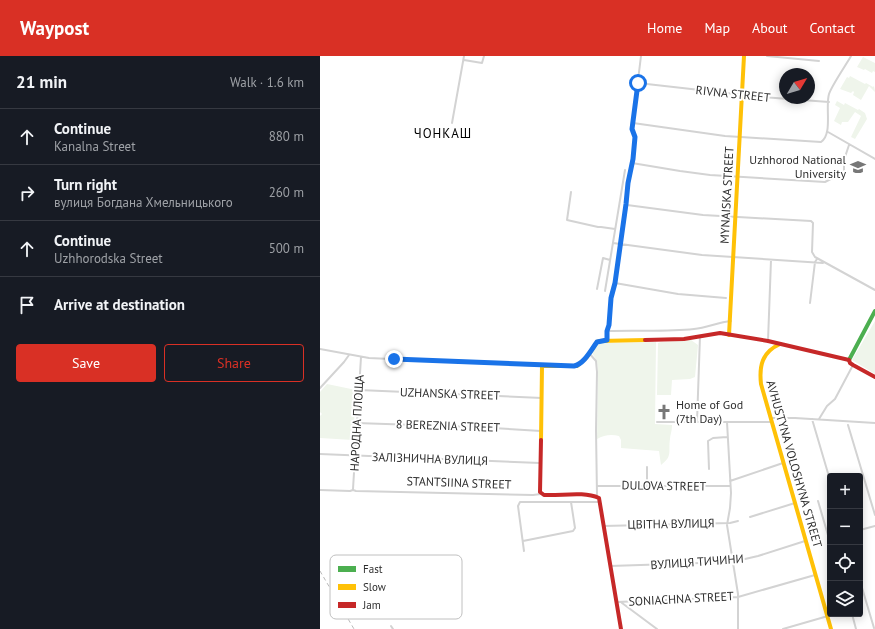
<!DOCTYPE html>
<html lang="en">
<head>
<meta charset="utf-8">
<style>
	:root { --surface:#171b24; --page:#242831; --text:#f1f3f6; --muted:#9ea1a6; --line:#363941; --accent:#d93025 }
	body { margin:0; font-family:"PT Sans",sans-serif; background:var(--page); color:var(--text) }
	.controls { position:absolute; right:12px; bottom:12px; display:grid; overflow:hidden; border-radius:4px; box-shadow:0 2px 10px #0003 }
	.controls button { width:36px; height:36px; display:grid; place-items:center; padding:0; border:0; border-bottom:1px solid var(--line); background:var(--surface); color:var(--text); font:20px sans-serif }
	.compass { position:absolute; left:459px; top:12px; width:36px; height:36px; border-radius:50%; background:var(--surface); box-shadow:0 2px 10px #0003; rotate:52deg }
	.stop { position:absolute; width:12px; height:12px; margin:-9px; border:3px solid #1a73e8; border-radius:50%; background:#fff }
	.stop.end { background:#1a73e8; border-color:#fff; box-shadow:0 1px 4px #0008 }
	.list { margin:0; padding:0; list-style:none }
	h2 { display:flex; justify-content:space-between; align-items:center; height:52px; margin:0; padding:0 16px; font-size:17px }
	h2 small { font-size:13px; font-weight:400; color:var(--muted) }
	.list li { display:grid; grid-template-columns:26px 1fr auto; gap:12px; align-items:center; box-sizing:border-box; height:56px; padding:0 16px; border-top:1px solid var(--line) }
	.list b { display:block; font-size:15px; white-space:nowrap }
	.list p { margin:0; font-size:13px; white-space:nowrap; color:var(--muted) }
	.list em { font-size:13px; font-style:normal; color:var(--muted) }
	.actions { display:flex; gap:8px; padding:12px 16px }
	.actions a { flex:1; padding:9px 0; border:1px solid var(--accent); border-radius:4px; text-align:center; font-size:14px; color:var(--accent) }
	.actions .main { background:var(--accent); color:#fff }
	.icon { flex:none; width:22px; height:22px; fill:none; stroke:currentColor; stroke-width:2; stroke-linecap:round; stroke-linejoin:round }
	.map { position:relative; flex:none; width:555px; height:573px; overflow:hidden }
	header { display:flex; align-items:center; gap:24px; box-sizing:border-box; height:56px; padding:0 20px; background:var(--accent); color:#fff }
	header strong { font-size:19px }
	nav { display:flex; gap:22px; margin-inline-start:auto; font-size:14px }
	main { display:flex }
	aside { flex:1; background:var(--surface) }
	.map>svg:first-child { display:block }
	.green { fill:#eff5eb }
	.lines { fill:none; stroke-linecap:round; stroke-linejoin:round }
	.street { stroke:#d3d3d3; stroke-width:2 }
	.fast { stroke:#4caf50; stroke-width:4 }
	.slow { stroke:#ffc107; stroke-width:4 }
	.jam { stroke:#c62828; stroke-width:4 }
	.rail { stroke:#bababa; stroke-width:1; stroke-dasharray:4 3; stroke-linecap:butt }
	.route { stroke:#1a73e8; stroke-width:5 }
	.labels { text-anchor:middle; stroke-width:4; stroke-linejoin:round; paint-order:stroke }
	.street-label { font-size:12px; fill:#2e2e2e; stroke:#fff }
	.poi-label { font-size:12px; fill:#2e2e2e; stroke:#fff; text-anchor:end }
	.neighbourhood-label { font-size:13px; letter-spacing:1px; fill:#000; stroke:#fff }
	.key { fill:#fff; stroke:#c0c0c0; stroke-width:1 }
	.key-label { font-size:11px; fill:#2e2e2e }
</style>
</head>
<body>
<header>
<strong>Waypost</strong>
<nav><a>Home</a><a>Map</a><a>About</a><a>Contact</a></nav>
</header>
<main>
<aside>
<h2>21 min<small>Walk · 1.6 km</small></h2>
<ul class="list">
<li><svg class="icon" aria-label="ahead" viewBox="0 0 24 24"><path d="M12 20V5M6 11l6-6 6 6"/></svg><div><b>Continue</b><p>Kanalna Street</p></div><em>880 m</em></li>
<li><svg class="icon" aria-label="right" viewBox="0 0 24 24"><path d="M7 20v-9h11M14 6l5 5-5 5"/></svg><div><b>Turn right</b><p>вулиця Богдана Хмельницького</p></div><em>260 m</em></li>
<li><svg class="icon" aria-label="ahead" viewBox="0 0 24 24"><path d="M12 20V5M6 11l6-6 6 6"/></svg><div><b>Continue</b><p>Uzhhorodska Street</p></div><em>500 m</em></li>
<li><svg class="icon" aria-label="arrive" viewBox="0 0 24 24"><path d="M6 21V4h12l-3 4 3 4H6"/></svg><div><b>Arrive at destination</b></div></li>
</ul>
<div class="actions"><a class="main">Save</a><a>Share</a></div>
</aside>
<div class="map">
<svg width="555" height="573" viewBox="0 0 555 573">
	<rect width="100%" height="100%" fill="#fff"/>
	<path class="green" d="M543,1l12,6v9l-2,-1 -1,2 -7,-4 -1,1 -7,-3z
		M530,20l15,8 1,-1 7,4 1,-1 1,6 -6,-6 -8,14 -8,-5 1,-3 -1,-1 -2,2 -11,-4 7,-12 2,1z
		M517,45l7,4 1,-2 13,7 1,-1 6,4 2,6 -12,20 -4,-2 10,-21 -6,-4 -7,10h-6l-1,3 -7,-4 6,-13 -5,-3z
		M555,265v53l-23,-14z
		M371,284l7,5 -3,32 -5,2 -18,1 -1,15h-14l1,-52 3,-1z
		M336,286l-1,82 17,1v1c0,5 -2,9 -2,13 -2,13 3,17 -9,26l-2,-14 -38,-3v-8l-2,-4c-8,-2 -15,-1 -22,3l1,-67 -1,-11 -5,-8 5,-9 2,-1z
		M7,328l29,6 -3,50 -33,-2v-22l2,-2 -2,-2v-20z"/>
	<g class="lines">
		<path class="street" d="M447,0l52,5
			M144,4l18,3 2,-7
			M318,27l124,14 67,5
			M132,67l12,-67
			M313,67l92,13 96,6c12,-8 4,-35 8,-48 3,-9 17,-29 22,-38
			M508,76l47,27
			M312,107l48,8 30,4 115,7 19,-10v-12l5,-15
			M251,136l-4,28 31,7h3l14,2
			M307,149l76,10 108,6 2,2 -1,29 3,5 60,33
			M293,187l89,12 121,8
			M295,227l63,11 48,4
			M277,233l6,-31 7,2
			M285,235l20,-121
			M490,247l5,-41 2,-3
			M287,275c29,-1 59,1 87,-2 13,-1 24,-7 37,-8
			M287,284v-9l2,-6 2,-27 4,-15 12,-78 1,-22 5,-24 2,-22 -3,-8 9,-73
			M448,285l3,-81
			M0,293l49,9 173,8
			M269,297l7,8 1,11 -1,58 1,66
			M0,332l24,-26 5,-7
			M39,334l183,8
			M450,362h25l80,5
			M492,363l18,61
			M499,363l8,-13 8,-7 18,-34
			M337,366h70
			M377,366l3,-86
			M36,367l119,4 66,4
			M528,369l27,90
			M0,398l220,9
			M327,411v19
			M389,413l-1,-28 5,-3 14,-1
			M410,425l53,-18
			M278,430h132
			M33,433l8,-132
			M0,434l30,1 3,-1 3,1 177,4 8,-1
			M498,445l12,41
			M430,461l45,-14
			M283,470l127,-3 8,-2
			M540,474l15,-4
			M203,485l50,-10 2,-3 -4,-26
			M204,495l-6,-45 2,-4h80
			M290,510l122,-4 26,-6 47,-15
			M540,525l14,47
			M297,546l121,-5 77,-22
			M302,547l35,26
			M532,558l4,15
			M71,570l2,3
			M418,573v-35l-11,-69 3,-17 1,-15 -4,-71h43
			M463,573l45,-13"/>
		<path class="fast" d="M529,304l26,-49"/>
		<path class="slow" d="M409,279l15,-279
			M460,288c-18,8 -21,22 -19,40l70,245
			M221,384l1,-74h35l10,-9 10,-15 3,-1 45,-1"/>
		<path class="jam" d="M325,284l39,-1 36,-6 48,8 81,19 1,3 3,2 22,12
			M221,384l-1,52 4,3c18,1 39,-4 55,3l22,131"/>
		<path class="rail" d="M0,515l34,58"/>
	</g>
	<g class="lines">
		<path class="route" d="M74,303l180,7c10,-2 17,-16 23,-24l10,-2v-9l2,-6 2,-27 4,-15 11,-79 2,-21 5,-24 2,-22 -3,-8 6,-46"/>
	</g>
	<defs>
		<symbol id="university-bare" viewBox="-9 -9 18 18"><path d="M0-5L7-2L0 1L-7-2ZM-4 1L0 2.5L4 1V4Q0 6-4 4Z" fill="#777" stroke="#fff" stroke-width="2.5" paint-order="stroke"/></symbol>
		<symbol id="church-bare" viewBox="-9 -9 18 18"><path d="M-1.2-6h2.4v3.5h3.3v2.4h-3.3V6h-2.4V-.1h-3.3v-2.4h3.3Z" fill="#777" stroke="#fff" stroke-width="2.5" paint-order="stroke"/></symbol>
	</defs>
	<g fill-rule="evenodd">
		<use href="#university-bare" x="527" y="100" width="22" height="22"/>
		<use href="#church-bare" x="333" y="345" width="22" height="22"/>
	</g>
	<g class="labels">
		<g class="street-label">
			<text transform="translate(413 38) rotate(6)" y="4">RIVNA STREET</text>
			<text transform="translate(407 139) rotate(-87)" y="4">MYNAISKA STREET</text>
			<text transform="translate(130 338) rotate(2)" y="4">UZHANSKA STREET</text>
			<text transform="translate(37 367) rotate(-87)" y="4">НАРОДНА ПЛОЩА</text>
			<text transform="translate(128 370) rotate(2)" y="4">8 BEREZNIA STREET</text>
			<text transform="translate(110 403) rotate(2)" y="4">ЗАЛІЗНИЧНА ВУЛИЦЯ</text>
			<text transform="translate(474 408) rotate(74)" y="4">AVHUSTYNA VOLOSHYNA STREET</text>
			<text transform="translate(139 427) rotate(2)" y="4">STANTSIINA STREET</text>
			<text transform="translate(344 430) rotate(1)" y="4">DULOVA STREET</text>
			<text transform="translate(351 468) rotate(-1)" y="4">ЦВІТНА ВУЛИЦЯ</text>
			<text transform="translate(377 506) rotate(-4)" y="4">ВУЛИЦЯ ТИЧИНИ</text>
			<text transform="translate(361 543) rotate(-3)" y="4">SONIACHNA STREET</text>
		</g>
		<g class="poi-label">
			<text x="526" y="108">Uzhhorod National<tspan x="526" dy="14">University</tspan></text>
			<text x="356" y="353" text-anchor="start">Home of God<tspan x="356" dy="14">(7th Day)</tspan></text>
		</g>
		<g class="neighbourhood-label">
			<text x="123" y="82">ЧОНКАШ</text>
		</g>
	</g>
	<rect x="10" y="499" width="132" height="64" rx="6" class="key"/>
	<rect x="18" y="510" width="18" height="6" fill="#4caf50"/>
	<rect x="18" y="528" width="18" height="6" fill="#ffc107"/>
	<rect x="18" y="546" width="18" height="6" fill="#c62828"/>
	<g class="key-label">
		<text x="43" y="517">Fast</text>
		<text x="43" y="535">Slow</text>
		<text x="43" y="553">Jam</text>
	</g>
</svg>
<div class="controls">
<button>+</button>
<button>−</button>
<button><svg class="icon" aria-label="locate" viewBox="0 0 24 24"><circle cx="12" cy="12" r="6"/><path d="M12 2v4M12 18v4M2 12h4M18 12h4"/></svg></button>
<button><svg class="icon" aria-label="layers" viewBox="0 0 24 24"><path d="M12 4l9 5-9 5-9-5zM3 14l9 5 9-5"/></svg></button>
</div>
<svg class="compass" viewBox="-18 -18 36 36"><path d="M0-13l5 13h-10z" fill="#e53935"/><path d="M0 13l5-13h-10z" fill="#9ea1a6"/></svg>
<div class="stop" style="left:318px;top:27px"></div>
<div class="stop end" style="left:74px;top:303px"></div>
</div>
</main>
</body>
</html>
